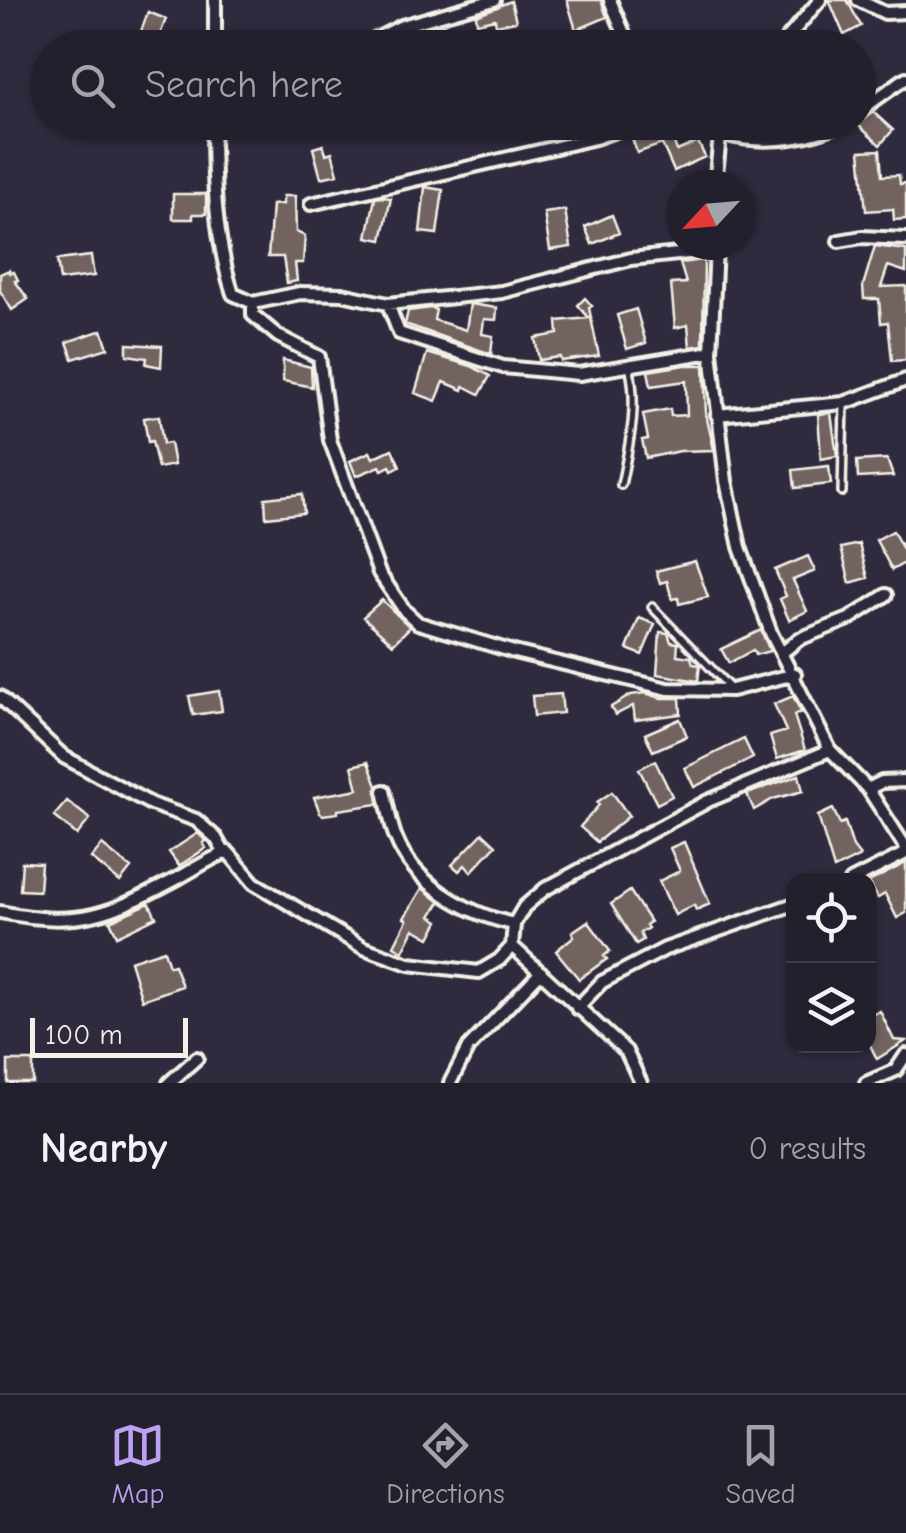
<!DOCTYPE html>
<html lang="en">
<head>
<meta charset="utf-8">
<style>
	:root { --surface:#23202e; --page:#2f2d3a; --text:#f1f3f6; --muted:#a3a3aa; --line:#403e4a; --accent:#bca0f2 }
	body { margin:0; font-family:"Comic Neue",sans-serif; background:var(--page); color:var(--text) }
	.controls { position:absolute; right:30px; bottom:30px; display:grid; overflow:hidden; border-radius:20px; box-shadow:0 2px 8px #0004 }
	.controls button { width:90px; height:90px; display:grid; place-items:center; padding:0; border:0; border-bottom:2px solid var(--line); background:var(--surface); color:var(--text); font:50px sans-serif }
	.compass { position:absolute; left:666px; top:170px; width:90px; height:90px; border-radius:50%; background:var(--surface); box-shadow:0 2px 8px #0004; rotate:244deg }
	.scale { position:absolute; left:30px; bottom:25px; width:158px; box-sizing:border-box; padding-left:10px; border:5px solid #f4f1e8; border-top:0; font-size:28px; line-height:35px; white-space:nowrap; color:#f4f1e8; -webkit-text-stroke:8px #2f2a3d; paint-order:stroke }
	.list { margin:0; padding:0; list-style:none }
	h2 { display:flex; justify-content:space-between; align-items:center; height:130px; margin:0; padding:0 40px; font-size:42px }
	h2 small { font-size:32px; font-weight:400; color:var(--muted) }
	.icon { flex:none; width:55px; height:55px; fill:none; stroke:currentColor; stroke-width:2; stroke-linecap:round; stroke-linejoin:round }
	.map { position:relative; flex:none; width:906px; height:1083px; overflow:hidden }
	.search { position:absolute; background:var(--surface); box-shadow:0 2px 8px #0004; left:30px; right:30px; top:30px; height:110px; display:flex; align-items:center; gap:25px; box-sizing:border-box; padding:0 35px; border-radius:55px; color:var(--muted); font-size:38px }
	.sheet { height:310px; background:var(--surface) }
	nav { display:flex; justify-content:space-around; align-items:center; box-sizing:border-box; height:140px; border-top:2px solid var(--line); background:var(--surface); font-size:28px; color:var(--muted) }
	nav a { display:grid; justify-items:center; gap:5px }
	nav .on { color:var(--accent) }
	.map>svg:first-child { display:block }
	.building { fill:#726360; stroke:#f4f1e8; stroke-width:2.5 }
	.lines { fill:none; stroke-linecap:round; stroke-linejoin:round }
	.service-casing { stroke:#f4f1e8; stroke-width:12 }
	.minor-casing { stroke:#f4f1e8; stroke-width:18 }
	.service { stroke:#2f2a3d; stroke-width:5 }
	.minor { stroke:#2f2a3d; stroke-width:10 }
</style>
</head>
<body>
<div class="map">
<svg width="906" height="1083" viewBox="0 0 906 1083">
	<rect width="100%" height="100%" fill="#2f2a3d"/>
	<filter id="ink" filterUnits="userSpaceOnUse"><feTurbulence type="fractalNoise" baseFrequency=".01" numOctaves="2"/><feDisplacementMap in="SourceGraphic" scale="20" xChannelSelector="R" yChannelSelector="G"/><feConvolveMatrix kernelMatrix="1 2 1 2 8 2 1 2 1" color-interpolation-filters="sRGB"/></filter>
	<g filter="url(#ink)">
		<path class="building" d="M567,0h34l6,17 -31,13z
			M829,0h18l14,26 -17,9z
			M511,1l5,20 -20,4 -1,-6 -18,4 -1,-8z
			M148,12l18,7 -11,29h-20z
			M441,24l9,4 -2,6 21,1 -1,13h-48l8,-20z
			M873,112l20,18 -13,15 -23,-21z
			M667,122l10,29 21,-9 7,15 -31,14 -12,-27 -25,9 -6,-18z
			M323,145l3,9 6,-2 6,22 -17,4 -8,-30z
			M880,150l2,26 17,-1 1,9 6,-1v36l-12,1 -1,-11 -27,2 -6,-60z
			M425,187l18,3 -6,44 -17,-2z
			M173,194h33v20h-13v5h-20z
			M283,196h12l1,36 9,4 -2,27h-8l2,18 -10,2 -4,-26h-15l4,-52 11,-1z
			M382,197l9,1 -9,42 -15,-3 8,-39z
			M565,210l6,37 -21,3 -6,-37z
			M612,215l7,18 -27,11 -7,-17z
			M875,246l31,4v22l-18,-6 -7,21 25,-1v74l-14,1 -4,-39 -7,1 -2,-24h-15l-1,-13z
			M91,256l3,20 -34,4 -3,-20z
			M704,260l-1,85 -13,2 -2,-22 -13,3 -4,-44 15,-1 -6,-20z
			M9,270l1,3 4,-1 4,8 -3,1 13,18 -16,11 -12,-19v-17z
			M585,298l7,8 -3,2 10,48 -38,5 -1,-4 -21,3 -4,-22 23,-4 -1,-13 32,-3 -11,-13z
			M470,304l27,4 -1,12 -12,-1 -2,15 11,2 -2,18 -86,-30 3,-13 23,-3 5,2 -2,10 32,10z
			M636,309l10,34 -19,6 -10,-34z
			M102,330l6,18 -35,11 -6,-17z
			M127,344l35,2 -1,21 -15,-3 1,-6 -20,-3z
			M427,353l44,13 19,10 -10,18 -16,-8 -1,4 -19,-8 -8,19 -21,-8z
			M283,360l28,7 1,20 -29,-6z
			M685,365h19l2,49 8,36 -34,1 -34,7 -4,-18 6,-1 -5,-25 27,-5 1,7 16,-1 -1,-34 -35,5 -3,-15z
			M831,413l6,43 -16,3 -3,-45z
			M159,416l4,28 7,-1 4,22 -16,3 -6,-27 -4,1 -4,-24z
			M392,449l8,17 -8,4 -2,-4 -8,4 -2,-4 -24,10 -6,-15 20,-9 3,6z
			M887,459l6,17 -35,2 -1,-17z
			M829,466l2,18 -36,4 -2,-18z
			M302,494l2,19 -38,4 -1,-19z
			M893,531l13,24v7l-14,8 -16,-30z
			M859,544l9,34 -18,5 -9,-35z
			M808,556l7,15 -22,9 14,31 -18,9 -9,-21 6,-3 -11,-26z
			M695,561l13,36 -29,7 -1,-6 -6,1 -5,-18 -7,2 -4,-12z
			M382,600l28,27 -17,17 -30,-27z
			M639,618l16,6 -13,31 -15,-6z
			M761,630l9,21 -15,4 -2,-5 -24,13 -8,-14z
			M660,632l8,1 3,9 7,1 -1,12 14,2 2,7 7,1 -2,16 -41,-7z
			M219,691l3,20 -29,4 -4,-19z
			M645,693l16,5h19l1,16 -46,6 -2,-14 -18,9 -4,-8 20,-12z
			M561,694l2,19 -29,3 -2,-20z
			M793,696l8,16 -7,3 11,35 -28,9 -7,-23 16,-5 -12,-27z
			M680,719l7,17 -34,15 -8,-17z
			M744,739l9,19 -59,29 -9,-19z
			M655,761l17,35 -15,8 -18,-35z
			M368,762l9,24 1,18 -40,6v3l-15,2 -3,-2 -6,-16 44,-8 -6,-23z
			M799,775l4,16 -30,8 -19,11 -7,-16z
			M612,792l17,24 -32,26 -17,-15 19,-22 -2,-3z
			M67,801l23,18 -13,16 -23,-19z
			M833,809l7,15 5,-2 8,25 7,9 -26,13 -16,-53z
			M198,833l8,8 -3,2 3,5 -27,18 -10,-14z
			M483,833l13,12 -25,27 -6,-7 -6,6 -7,-6z
			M684,842l26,62 -14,6 -2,-5 -19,10 -16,-34 21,-10 -10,-23z
			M102,845l29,23 -11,14 -29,-24z
			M22,862l19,1 -2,28 -19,-1z
			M906,863v50l-9,5 -12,-24 -7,4 -9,-16z
			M422,888l18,14 -9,14 8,5 -9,17 -16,-9 -11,22 -9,-5 13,-26 -3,-2z
			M630,891l20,31 -4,3 2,3 -8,5 3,7 -7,4 -25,-40z
			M149,903l7,14 -39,19 -7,-15z
			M588,921l22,30 -6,5 3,3 -28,20 -23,-28 18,-15 -2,-4z
			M164,950l5,16 5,-1 8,21 -40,14 -12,-39z
			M880,1011l14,29 12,1 -29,18 -9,-18v-9l4,-1 -4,-14z
			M8,1061h25v22h-25z"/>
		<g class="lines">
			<defs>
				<path id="service" d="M621,485c8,-40 18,-79 8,-119
					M842,492l2,-89
					M652,607l78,81"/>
				<path id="minor" d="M610,0l20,48
					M858,0l27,13 21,-1
					M215,48v-48
					M358,48l44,-22 92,-26
					M779,48l41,-48
					M858,112l48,-34
					M213,122c0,57 2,118 20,172l20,9 47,-10 42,1 46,10 114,-12 129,-33 85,-9
					M695,122c45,26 104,21 150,0
					M715,185l5,-49 8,-14
					M311,204l284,-66 47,-16
					M839,241l23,-4 44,2
					M716,247l-5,105 15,129 14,66 31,86 59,117 38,39 38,59
					M253,303v12l25,21 41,21 11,83 49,133 26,38 13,12 96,29 154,37 64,1 63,-16
					M388,304l11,29 104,34 76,7 132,-22
					M717,415l127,-12 62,-23
					M782,653l17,-14 50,-20 37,-24
					M0,697l64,60 87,47 45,16 20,18 8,14
					M868,789l14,-7 24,-1
					M384,791c4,15 6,33 12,47 18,46 71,76 118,86
					M851,881l55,-28
					M0,912c81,16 109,3 180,-35 15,-8 32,-20 48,-25l26,31 110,65 45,16 70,8 20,-12 13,-14 2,-22 10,-17 21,-18 163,-88 122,-51
					M512,946l114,105 15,32
					M577,1008l25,-26 63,-33 129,-45
					M169,1083l28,-25
					M450,1083l18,-35 73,-76
					M866,1083l30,-13 10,-15"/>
			</defs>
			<use href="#service" class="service-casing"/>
			<use href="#minor" class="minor-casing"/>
			<use href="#service" class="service"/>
			<use href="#minor" class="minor"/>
		</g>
	</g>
</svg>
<div class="controls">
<button><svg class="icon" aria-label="locate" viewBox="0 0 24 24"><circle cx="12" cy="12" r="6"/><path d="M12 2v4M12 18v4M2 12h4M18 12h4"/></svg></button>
<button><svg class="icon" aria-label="layers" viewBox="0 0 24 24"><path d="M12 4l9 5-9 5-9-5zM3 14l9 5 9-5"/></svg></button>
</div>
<svg class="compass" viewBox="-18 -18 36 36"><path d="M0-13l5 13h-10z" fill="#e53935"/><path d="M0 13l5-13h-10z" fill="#a3a3aa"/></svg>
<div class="scale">100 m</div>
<div class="search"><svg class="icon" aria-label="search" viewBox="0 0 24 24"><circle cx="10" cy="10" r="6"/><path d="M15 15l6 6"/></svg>Search here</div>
</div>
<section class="sheet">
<h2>Nearby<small>0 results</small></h2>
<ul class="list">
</ul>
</section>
<nav>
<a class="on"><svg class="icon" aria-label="map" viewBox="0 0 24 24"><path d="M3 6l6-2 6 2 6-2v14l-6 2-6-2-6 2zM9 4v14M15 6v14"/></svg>Map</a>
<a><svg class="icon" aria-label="directions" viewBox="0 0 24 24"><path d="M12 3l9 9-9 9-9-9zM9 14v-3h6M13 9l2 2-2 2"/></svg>Directions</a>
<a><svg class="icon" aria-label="saved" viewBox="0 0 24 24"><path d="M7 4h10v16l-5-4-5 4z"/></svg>Saved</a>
</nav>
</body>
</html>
